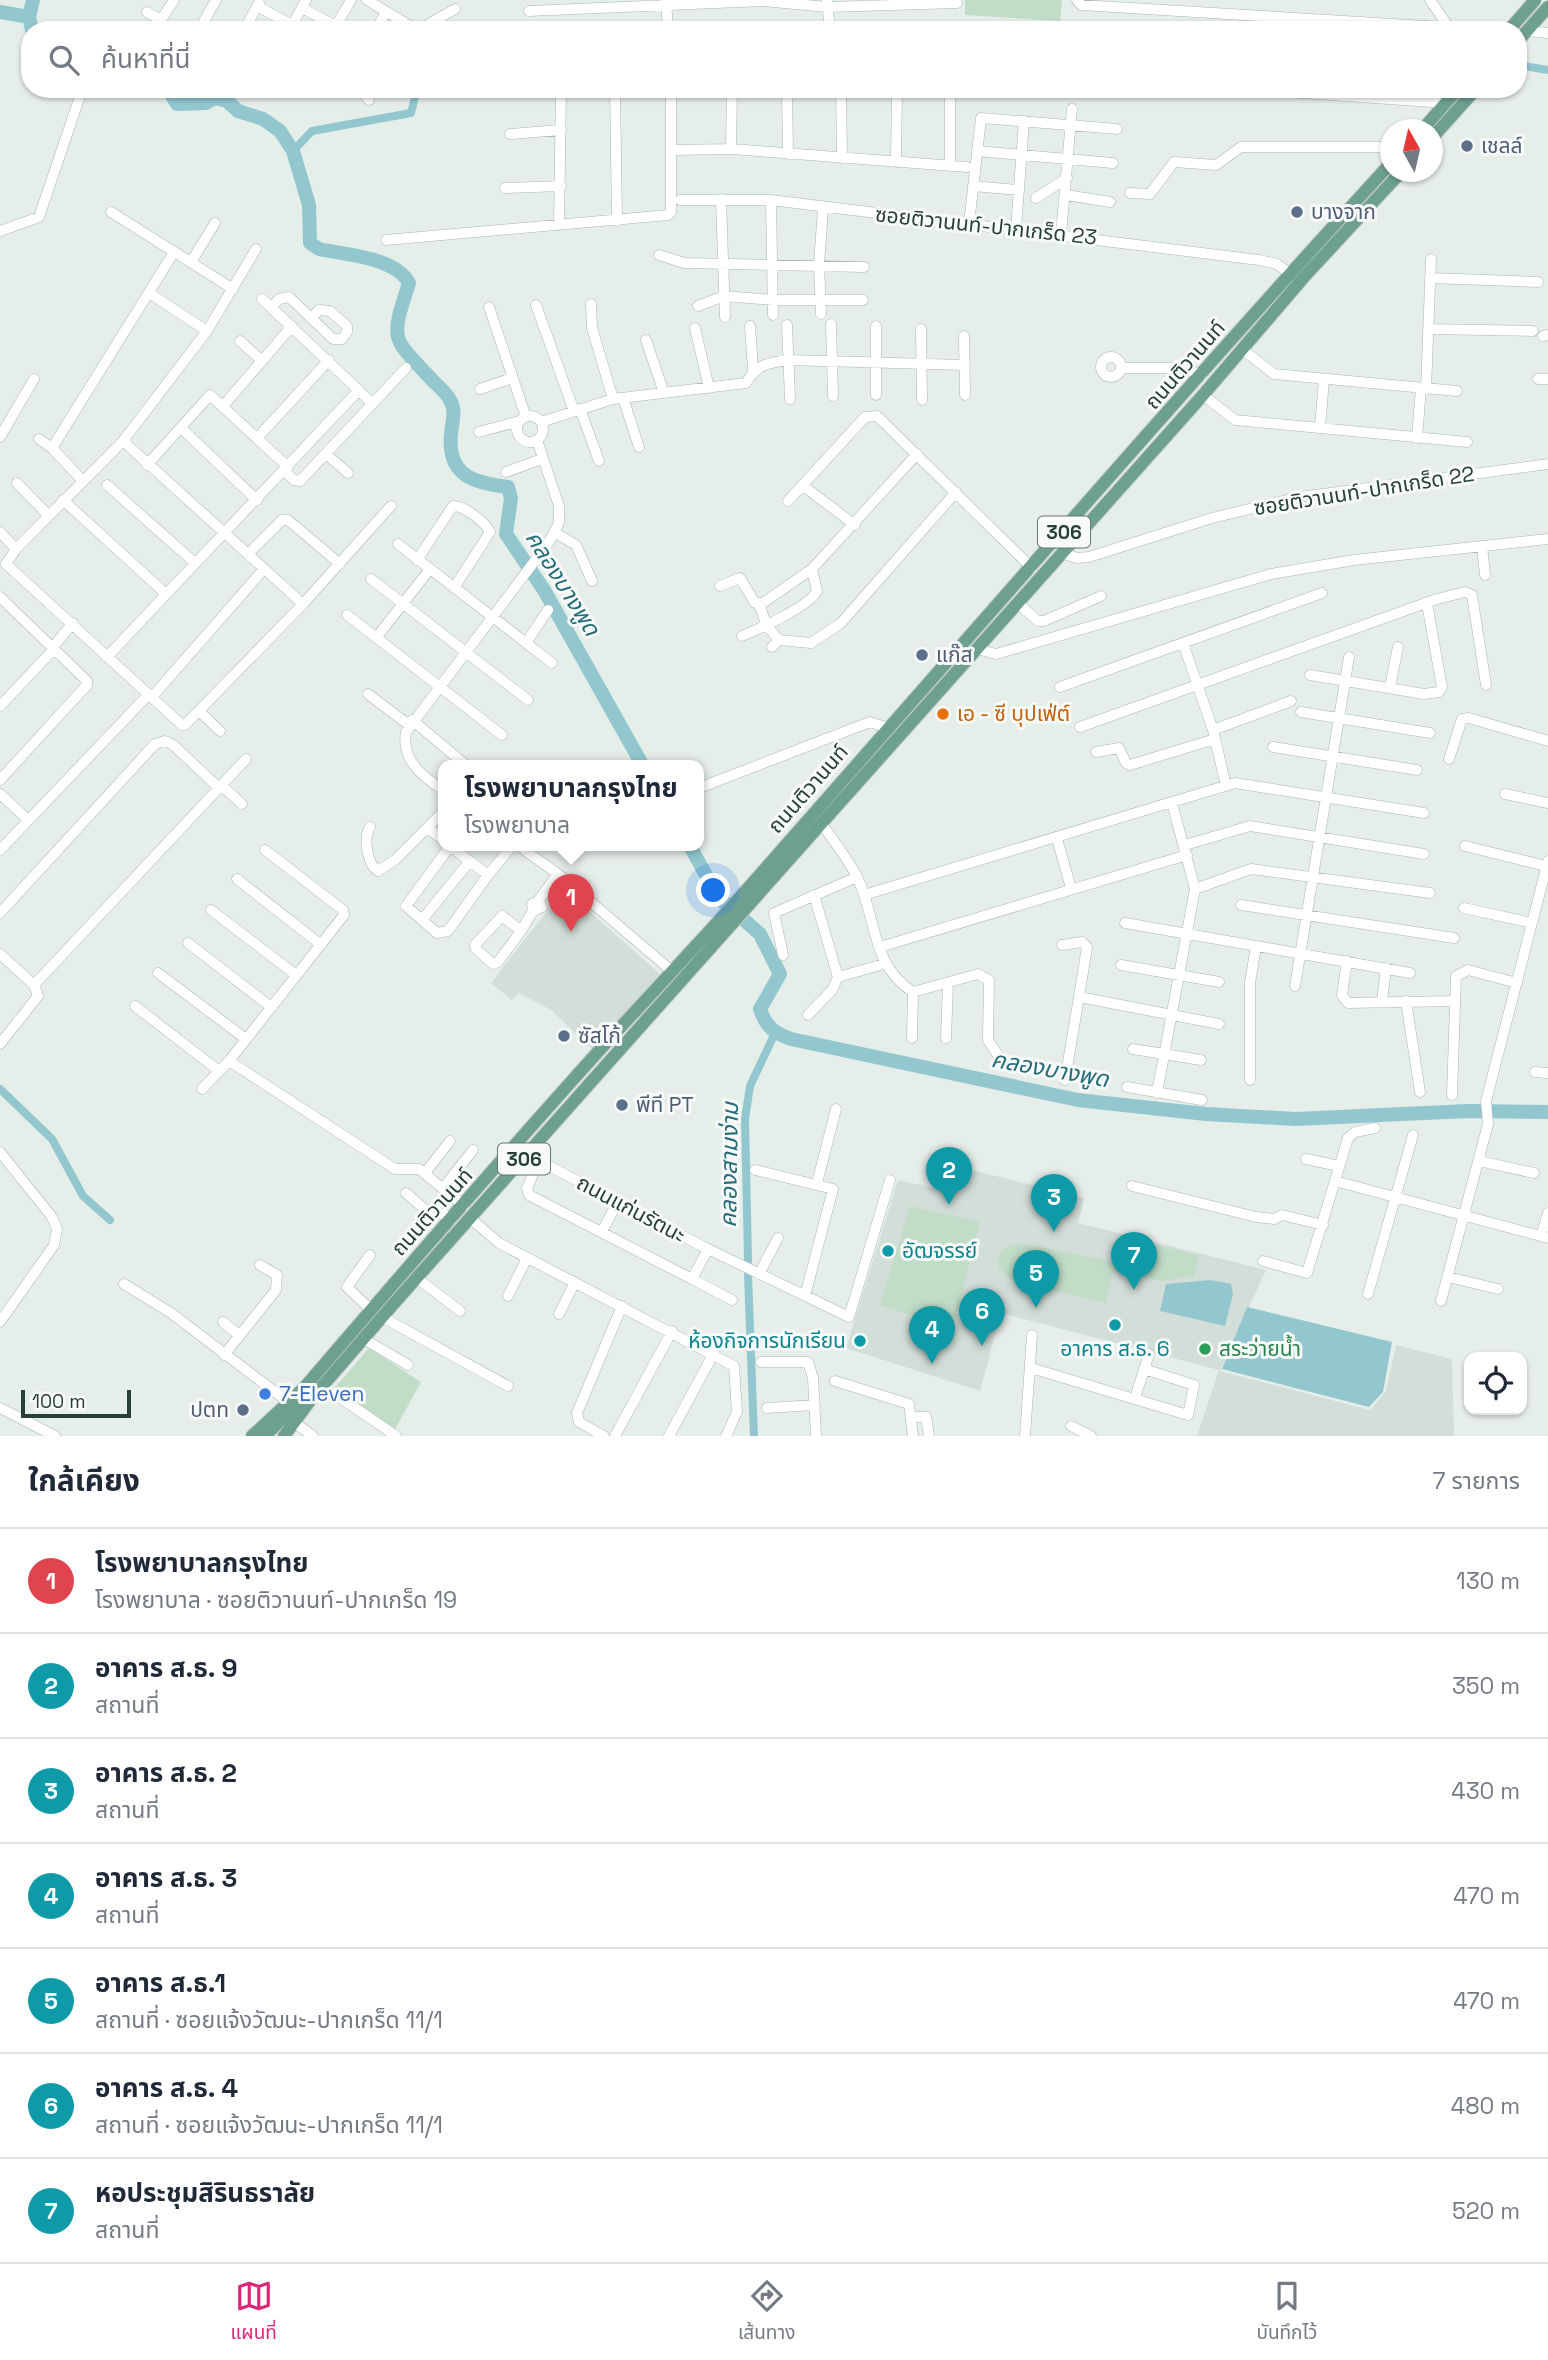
<!DOCTYPE html>
<html lang="th">
<head>
<meta charset="utf-8">
<style>
	:root { --surface:#fff; --page:#f2f2f3; --text:#1f2937; --muted:#747a83; --line:#e0e1e3; --accent:#db2777 }
	body { margin:0; font-family:"Space Grotesk","Noto Sans Thai",sans-serif; background:var(--page); color:var(--text) }
	.controls { position:absolute; right:21px; bottom:21px; display:grid; overflow:hidden; border-radius:14px; box-shadow:0 2px 5px #0004 }
	.controls button { width:63px; height:63px; display:grid; place-items:center; padding:0; border:0; border-bottom:2px solid var(--line); background:var(--surface); color:var(--text); font:35px sans-serif }
	.compass { position:absolute; left:1380px; top:119px; width:63px; height:63px; border-radius:50%; background:var(--surface); box-shadow:0 2px 5px #0004; rotate:352deg }
	.scale { position:absolute; left:21px; bottom:18px; width:110px; box-sizing:border-box; padding-left:7px; border:4px solid #263f38; border-top:0; font-size:19px; line-height:24px; white-space:nowrap; color:#263f38; -webkit-text-stroke:5px #f7faf8; paint-order:stroke }
	.you { position:absolute; left:714px; top:891px; width:24px; height:24px; margin:-18px; border:5px solid #fff; border-radius:50%; background:#1a73e8; box-shadow:0 0 0 10px #1a73e833 }
	.badge { display:grid; place-items:center; width:46px; height:46px; border-radius:50%; background:var(--accent); color:#fff; font-size:23px; font-weight:700 }
	.pin { position:absolute; translate:-50% -58px; filter:drop-shadow(0 2px 4px #0008) }
	.pin::after { content:''; position:absolute; top:37px; width:24px; height:21px; background:inherit; clip-path:polygon(0 0,100% 0,50% 100%) }
	.popup { position:absolute; left:438px; top:760px; width:266px; height:91px; box-sizing:border-box; display:grid; place-content:center; border-radius:14px; background:var(--surface); filter:drop-shadow(0 2px 5px #0005); font-size:23px; white-space:nowrap; color:var(--muted) }
	.popup b { font-size:26px; color:var(--text) }
	.popup::after { content:''; position:absolute; left:50%; top:100%; margin-left:-14px; border:14px solid transparent; border-top-color:var(--surface) }
	.list { margin:0; padding:0; list-style:none }
	h2 { display:flex; justify-content:space-between; align-items:center; height:91px; margin:0; padding:0 28px; font-size:30px }
	h2 small { font-size:23px; font-weight:400; color:var(--muted) }
	.list li { display:grid; grid-template-columns:46px 1fr auto; gap:21px; align-items:center; box-sizing:border-box; height:105px; padding:0 28px; border-top:2px solid var(--line) }
	.list b { display:block; font-size:26px; white-space:nowrap }
	.list p { margin:0; font-size:23px; white-space:nowrap; color:var(--muted) }
	.list em { font-size:23px; font-style:normal; color:var(--muted) }
	.icon { flex:none; width:38px; height:38px; fill:none; stroke:currentColor; stroke-width:2; stroke-linecap:round; stroke-linejoin:round }
	.map { position:relative; flex:none; width:1548px; height:1436px; overflow:hidden }
	.search { position:absolute; background:var(--surface); box-shadow:0 2px 5px #0004; left:21px; right:21px; top:21px; height:77px; display:flex; align-items:center; gap:18px; box-sizing:border-box; padding:0 24px; border-radius:28px; color:var(--muted); font-size:26px }
	.sheet { height:826px; background:var(--surface) }
	nav { display:flex; justify-content:space-around; align-items:center; box-sizing:border-box; height:98px; border-top:2px solid var(--line); background:var(--surface); font-size:19px; color:var(--muted) }
	nav a { display:grid; justify-items:center; gap:4px }
	nav .on { color:var(--accent) }
	.map>svg:first-child { display:block }
	.built { fill:#d4ded9 }
	.green { fill:#c1ddc8 }
	.water { fill:#93c7cf }
	.lines { fill:none; stroke-linecap:round; stroke-linejoin:round }
	.canal { stroke:#93c7cf; stroke-width:8 }
	.river { stroke:#93c7cf; stroke-width:14 }
	.minor-casing { stroke:#a9b6b1; stroke-width:11 }
	.major-casing { stroke:#c2c9c7; stroke-width:14 }
	.minor { stroke:#fff; stroke-width:10 }
	.major { stroke:#6ea092; stroke-width:12 }
	.service-dot { fill:#5c6f8a; stroke:#f7faf8; stroke-width:2.5 }
	.food-dot { fill:#e8710a; stroke:#f7faf8; stroke-width:2.5 }
	.culture-dot { fill:#0f9aa8; stroke:#f7faf8; stroke-width:2.5 }
	.leisure-dot { fill:#2e9e5b; stroke:#f7faf8; stroke-width:2.5 }
	.shop-dot { fill:#3f7fe0; stroke:#f7faf8; stroke-width:2.5 }
	.labels { text-anchor:middle; stroke-width:6; stroke-linejoin:round; paint-order:stroke }
	.shield { fill:#f7faf8; stroke:#657772; stroke-width:2 }
	.shield-label { font-size:19px; font-weight:bold; fill:#263f38 }
	.service-label { font-size:21px; fill:#4e5e75; stroke:#f7faf8; text-anchor:start }
	.street-label { font-size:21px; fill:#263f38; stroke:#f7faf8 }
	.food-label { font-size:21px; fill:#c56008; stroke:#f7faf8; text-anchor:start }
	.culture-label { font-size:21px; fill:#0d838f; stroke:#f7faf8; text-anchor:start }
	.leisure-label { font-size:21px; fill:#27864d; stroke:#f7faf8; text-anchor:start }
	.shop-label { font-size:21px; fill:#366cbe; stroke:#f7faf8; text-anchor:start }
	.water-label { font-size:23px; font-style:italic; fill:#236c78; stroke:#f7faf8 }
</style>
</head>
<body>
<div class="map">
<svg width="1548" height="1436" viewBox="0 0 1548 1436">
	<rect width="100%" height="100%" fill="#e6eeea"/>
	<path class="built" d="M564,889l96,85 -67,76 -42,-40 -32,-17 -7,7 -21,-17z
		M939,1162l145,36 -6,25 188,47 -46,101 150,39 16,-19 10,-46 56,14 2,77h-257l22,-66 -218,-57 -21,78 -134,-43 52,-168 35,8z"/>
	<path class="green" d="M965,0h97l-2,21 -95,-6z
		M910,1206l70,16 -27,107 -73,-24z
		M1120,1237l79,18 -5,21 -32,5 -49,-10 -7,32 -92,-22 -15,-13c-3,-17 7,-24 22,-25l94,19z
		M369,1348l52,34 -27,49 -62,-40z"/>
	<path class="water" d="M1211,1280l20,4 2,10 -8,32 -65,-15 6,-27z
		M1247,1307l145,35 -9,50 -14,15 -147,-38z"/>
	<g class="lines">
		<path class="canal" d="M1518,65l30,5
			M293,151l19,-20 99,-18 6,-24
			M0,1089l52,50 31,57 27,24
			M748,1261l-3,-142 5,-33 25,-53
			M748,1275l6,161"/>
		<path class="river" d="M0,12l29,5 3,13
			M29,17l4,-17
			M168,89l9,15 29,-1 9,-5 12,3 11,10 25,8 17,12 13,20 16,54 1,38 9,6c27,6 76,8 90,34 -19,59 -18,53 24,98 6,6 15,13 18,21 5,10 1,20 0,32 -4,42 23,49 57,53l3,11 -5,36 38,56 99,176
			M690,846l28,51 42,37 20,40 -20,35c6,18 14,24 31,30l287,61 128,14 89,5 173,-8 80,1"/>
		<defs>
			<path id="minor" d="M367,0l50,30
				M1077,0l4,5 411,25
				M1430,0l18,26
				M666,1l2,29
				M827,2l3,28
				M257,6l35,19
				M302,8l41,22
				M529,11l234,-10 64,6 130,-4
				M147,12l11,6 5,-1 11,-17
				M290,29l16,-29
				M334,29l17,-29
				M199,30l17,-30
				M244,30l15,-27
				M376,30l10,-18
				M418,30l37,-21
				M1527,31l21,2
				M360,89l9,11
				M615,89l2,132
				M787,89l1,65
				M841,89l1,69
				M1247,89l199,14
				M510,134l51,-4
				M731,149l1,-60
				M672,150l59,-1 236,18
				M977,151l136,12
				M896,162l1,-73
				M950,166v-77
				M973,186l46,4
				M505,188l56,-2
				M1130,193l20,1 24,-32 42,3 25,-18h149
				M1066,195l44,7
				M1036,198l31,-20
				M721,199l4,118
				M680,200h91l488,60 18,4 12,9
				M771,200l2,115
				M111,212l122,77
				M969,224l12,-106 136,11
				M559,225l2,-136
				M1016,229l8,-108
				M0,231l39,-14 41,-121
				M1061,234l11,-125
				M386,240l282,-25 3,-3v-123
				M256,249l-49,82 -84,110 -107,108 -10,15 176,161h3l118,-121 88,-98
				M659,255l25,8 180,4
				M191,262l24,-39
				M1430,278l108,4
				M149,293l58,38
				M262,299l109,103
				M591,304l1,24 21,71
				M536,305l38,106
				M698,306l26,-10 49,4h90
				M272,307l7,-8 10,-2 44,42h9l5,-7v-6l-17,-15 -11,-1 -7,7
				M489,307l37,110
				M821,314l-2,-50 4,-55
				M831,324l2,72
				M787,325l3,74
				M750,326l3,44
				M876,326v69
				M695,328l14,60
				M921,329l1,71
				M1428,329l105,2
				M964,336l1,59
				M1543,336l5,-1
				M646,340l18,53
				M240,341l21,19
				M1242,349l32,25 183,17
				M1101 367a10 10 0 1 1 20 0a10 10 0 1 1-20 0Z
				M1121,368h62l19,7
				M1538,379h10
				M480,389l32,-11
				M1426,389l5,-130
				M1203,395l32,25 232,22
				M623,398l16,49
				M223,406l69,-80
				M580,409l19,52
				M517 429a13 13 0 1 1 26 0a13 13 0 1 1-26 0Z
				M541,422l72,-23 133,-16c11,-19 22,-20 42,-23l177,5
				M181,428l76,72
				M1320,428l4,-49
				M479,432l41,-11
				M0,437l34,-58
				M257,438l72,-78
				M1417,438l4,-50
				M39,439l13,9
				M123,441l180,163
				M326,454l22,19
				M147,465l63,-70 78,72
				M284,471l10,9 6,1 106,-113
				M506,472l36,-13
				M82,480l-30,-32 122,-196
				M17,483l31,32
				M107,485l88,78
				M802,485l53,40
				M63,500l102,93
				M788,501l77,-84 12,-1 155,152
				M0,532l16,17
				M554,532l22,13 16,36
				M398,544l154,119
				M1482,546l3,29
				M1062,553l15,5 12,-1 123,-39 88,-21 248,-33
				M248,554l34,-34h6l52,44
				M417,560l36,-54c12,0 32,16 37,26l-36,56
				M812,569l105,-115
				M371,579l157,121
				M720,586l20,-8 15,25h8l49,-34 5,22c-7,15 -58,38 -75,45
				M0,597l87,84v4l-87,95
				M1018,603l20,18h6l57,-25
				M759,604l8,22 12,14
				M347,615l155,120
				M376,638l54,-69
				M526,643l22,-33
				M1183,643l30,87 13,56
				M772,647l7,-7 32,3 30,-20 115,-131
				M52,648l21,-25
				M977,649l19,5 275,-80 83,-14 194,-21
				M107,657l252,-267
				M1310,675l114,19 15,-2 3,-5 -15,-83
				M1060,687l262,-94
				M1390,687l8,-40
				M368,694l41,31
				M152,697l112,-128
				M0,706l54,-57
				M199,711l21,20
				M1301,712l129,21
				M412,720l55,46
				M1080,727l357,-128 28,-7 7,3 14,90
				M1213,730l78,-29
				M1273,747l144,23
				M1096,752l23,-4 7,15 4,2 85,-26
				M1449,759l13,-40 7,-1 79,23
				M221,785l21,19
				M699,788l171,-66 18,6
				M443,790c-21,-14 -42,-30 -37,-58l143,-190 10,-19v-17l-22,-66
				M0,794l28,26
				M1505,794l43,9
				M822,824c12,18 27,36 36,55 19,41 13,86 55,113l65,-18 11,6 -1,60 15,23
				M370,827c-7,11 -3,37 8,44l17,-11 48,-48
				M429,829l14,11
				M1057,839l14,49
				M1185,845l65,-19 174,28
				M450,846l-44,60 31,27 11,-2 40,-56
				M450,846l38,29 24,-29
				M519,846l39,28 115,98
				M1465,846l81,20
				M0,850l149,-156
				M237,879l83,65
				M1195,889l56,-20 179,24
				M864,895l371,-112 189,30
				M538,901l4,6 -9,4 -1,-7 6,-3 20,-27
				M1241,905l213,33
				M1464,908l68,15
				M211,910l85,65
				M0,913l155,-169 10,-3 7,3 46,43
				M502,916l19,15 -23,31 -5,2 -17,-15 -1,-4z
				M422,920l47,-58
				M1125,923l285,50
				M521,931l12,-20
				M188,943l83,64
				M1062,945l20,-3 5,5 -8,50 140,27
				M880,947l307,-92
				M0,954l34,31 4,11 -38,48
				M783,955l-9,-42 83,-36
				M1347,961l-5,34 6,8 107,-2
				M1121,965l98,17
				M158,973l88,66
				M838,977l46,-13
				M34,985l212,-226
				M1295,986l54,-329
				M1382,1001l4,-33
				M1406,1001l14,91
				M135,1006l84,65
				M808,1015l24,-25 6,-13 -24,-82
				M912,1038l1,-46
				M946,1038l2,-55
				M1133,1049l68,11
				M229,1061l166,108h24l45,37
				M1535,1072l13,1
				M1065,1080l14,-83
				M1250,1080v-97l6,-37
				M1127,1087l75,13
				M202,1089l27,-28 115,-146 -1,-5 -78,-60
				M1157,1093l38,-204 -23,-86
				M1452,1095l4,-119 12,-6 49,13
				M0,1152l52,65 5,12 -3,16 -54,77
				M528,1155l176,92 145,70 41,-137
				M1306,1159l33,7
				M539,1161l-12,27 2,7 163,84
				M1479,1161l55,12
				M755,1170l78,19 -28,107
				M425,1173l25,-32
				M1335,1181l213,57
				M817,1183l19,-74
				M1132,1186l124,31 18,2 8,-4 41,10
				M443,1188l30,-38
				M406,1193l23,20 15,1 8,5
				M471,1219l28,24 235,123 3,46 -11,24
				M602,1231l16,-29
				M1541,1236l7,-23
				M708,1249l-16,30 40,21
				M370,1255l-23,32 24,23
				M1263,1261l44,12 41,-135 7,-6 20,-4
				M759,1274l19,-36
				M1448,1277l50,12
				M417,1278l43,33
				M124,1284l47,29 116,88
				M1368,1294l45,-159
				M508,1296l19,-38
				M1441,1301l47,-177 -2,-23 62,-240
				M559,1314l16,-32
				M382,1317l126,69
				M223,1322l16,13
				M364,1339l44,26
				M224,1355l52,-65 1,-15 -17,-10
				M761,1362h47l5,16 3,58
				M1031,1368l157,47 6,-30 -50,-16
				M835,1381l74,23 4,32
				M323,1386l73,50
				M1135,1398l14,-44
				M0,1408l55,28
				M767,1408l48,-3
				M912,1417h14l3,19
				M295,1423l18,13
				M1071,1426l20,10
				M604,1436l-25,-14 -2,-9 45,-107
				M615,1436l57,-105
				M669,1436l45,-83
				M1025,1436l7,-101"/>
			<path id="major" d="M1509,30l26,-30
				M1518,41l30,-34
				M1422,130l36,-41
				M1432,138l44,-49
				M252,1436l52,-48c96,-112 193,-224 292,-334 48,-53 97,-104 145,-158 216,-244 429,-492 649,-732
				M265,1436l25,-25 8,-13
				M284,1436l28,-38 84,-97 807,-906 101,-118 97,-105"/>
		</defs>
		<use href="#minor" class="minor-casing"/>
		<use href="#major" class="major-casing"/>
		<use href="#minor" class="minor"/>
		<use href="#major" class="major"/>
	</g>
	<g class="service-dot">
		<circle cx="1467" cy="146" r="7"/>
		<circle cx="1297" cy="212" r="7"/>
		<circle cx="922" cy="655" r="7"/>
		<circle cx="564" cy="1036" r="7"/>
		<circle cx="622" cy="1105" r="7"/>
		<circle cx="243" cy="1410" r="7"/>
	</g>
	<circle class="food-dot" cx="943" cy="714" r="7"/>
	<g class="culture-dot">
		<circle cx="888" cy="1251" r="7"/>
		<circle cx="1115" cy="1325" r="7"/>
		<circle cx="860" cy="1341" r="7"/>
	</g>
	<circle class="leisure-dot" cx="1205" cy="1349" r="7"/>
	<circle class="shop-dot" cx="265" cy="1394" r="7"/>
	<g class="labels">
		<g class="shield">
			<rect x="1038" y="516.5" width="52" height="31" rx="5"/>
			<rect x="498" y="1143.5" width="52" height="31" rx="5"/>
		</g>
		<g class="shield-label">
			<text x="1064" y="539">306</text>
			<text x="524" y="1166">306</text>
		</g>
		<g class="service-label">
			<text x="1481" y="153">เชลล์</text>
			<text x="1311" y="219">บางจาก</text>
			<text x="936" y="662">แก๊ส</text>
			<text x="578" y="1043">ซัสโก้</text>
			<text x="636" y="1112">พีที PT</text>
			<text x="229" y="1417" text-anchor="end">ปตท</text>
		</g>
		<g class="street-label">
			<text transform="translate(986 226) rotate(6)" y="7">ซอยติวานนท์-ปากเกร็ด 23</text>
			<text transform="translate(1185 365) rotate(-49)" y="7">ถนนติวานนท์</text>
			<text transform="translate(1364 491) rotate(-9)" y="7">ซอยติวานนท์-ปากเกร็ด 22</text>
			<text transform="translate(808 789) rotate(-49)" y="7">ถนนติวานนท์</text>
			<text transform="translate(631 1209) rotate(28)" y="7">ถนนแก่นรัตนะ</text>
			<text transform="translate(432 1212) rotate(-48)" y="7">ถนนติวานนท์</text>
		</g>
		<g class="food-label">
			<text x="957" y="721">เอ - ซี บุปเฟ่ต์</text>
		</g>
		<g class="culture-label">
			<text x="902" y="1258">อัฒจรรย์</text>
			<text x="846" y="1348" text-anchor="end">ห้องกิจการนักเรียน</text>
			<text x="1115" y="1356" text-anchor="middle">อาคาร ส.ธ. 6</text>
		</g>
		<g class="leisure-label">
			<text x="1219" y="1356">สระว่ายน้ำ</text>
		</g>
		<g class="shop-label">
			<text x="279" y="1401">7-Eleven</text>
		</g>
		<g class="water-label">
			<text transform="translate(563 583) rotate(58)" y="8">คลองบางพูด</text>
			<text transform="translate(1050 1069) rotate(10)" y="8">คลองบางพูด</text>
			<text transform="translate(729 1165) rotate(-89)" y="8">คลองสามง่าม</text>
		</g>
	</g>
</svg>
<div class="controls">
<button><svg class="icon" aria-label="locate" viewBox="0 0 24 24"><circle cx="12" cy="12" r="6"/><path d="M12 2v4M12 18v4M2 12h4M18 12h4"/></svg></button>
</div>
<svg class="compass" viewBox="-18 -18 36 36"><path d="M0-13l5 13h-10z" fill="#e53935"/><path d="M0 13l5-13h-10z" fill="#747a83"/></svg>
<div class="scale">100 m</div>
<div class="you"></div>
<div class="pin badge" style="left:571px;top:932px;background:#e0444e">1</div>
<div class="popup"><b>โรงพยาบาลกรุงไทย</b>โรงพยาบาล</div>
<div class="pin badge" style="left:949px;top:1205px;background:#0f9aa8">2</div>
<div class="pin badge" style="left:1054px;top:1232px;background:#0f9aa8">3</div>
<div class="pin badge" style="left:932px;top:1364px;background:#0f9aa8">4</div>
<div class="pin badge" style="left:1036px;top:1308px;background:#0f9aa8">5</div>
<div class="pin badge" style="left:982px;top:1346px;background:#0f9aa8">6</div>
<div class="pin badge" style="left:1134px;top:1290px;background:#0f9aa8">7</div>
<div class="search"><svg class="icon" aria-label="search" viewBox="0 0 24 24"><circle cx="10" cy="10" r="6"/><path d="M15 15l6 6"/></svg>ค้นหาที่นี่</div>
</div>
<section class="sheet">
<h2>ใกล้เคียง<small>7 รายการ</small></h2>
<ul class="list">
<li><span class="badge" style="background:#e0444e">1</span><div><b>โรงพยาบาลกรุงไทย</b><p>โรงพยาบาล · ซอยติวานนท์-ปากเกร็ด 19</p></div><em>130 m</em></li>
<li><span class="badge" style="background:#0f9aa8">2</span><div><b>อาคาร ส.ธ. 9</b><p>สถานที่</p></div><em>350 m</em></li>
<li><span class="badge" style="background:#0f9aa8">3</span><div><b>อาคาร ส.ธ. 2</b><p>สถานที่</p></div><em>430 m</em></li>
<li><span class="badge" style="background:#0f9aa8">4</span><div><b>อาคาร ส.ธ. 3</b><p>สถานที่</p></div><em>470 m</em></li>
<li><span class="badge" style="background:#0f9aa8">5</span><div><b>อาคาร ส.ธ.1</b><p>สถานที่ · ซอยแจ้งวัฒนะ-ปากเกร็ด 11/1</p></div><em>470 m</em></li>
<li><span class="badge" style="background:#0f9aa8">6</span><div><b>อาคาร ส.ธ. 4</b><p>สถานที่ · ซอยแจ้งวัฒนะ-ปากเกร็ด 11/1</p></div><em>480 m</em></li>
<li><span class="badge" style="background:#0f9aa8">7</span><div><b>หอประชุมสิรินธราลัย</b><p>สถานที่</p></div><em>520 m</em></li>
</ul>
</section>
<nav>
<a class="on"><svg class="icon" aria-label="map" viewBox="0 0 24 24"><path d="M3 6l6-2 6 2 6-2v14l-6 2-6-2-6 2zM9 4v14M15 6v14"/></svg>แผนที่</a>
<a><svg class="icon" aria-label="directions" viewBox="0 0 24 24"><path d="M12 3l9 9-9 9-9-9zM9 14v-3h6M13 9l2 2-2 2"/></svg>เส้นทาง</a>
<a><svg class="icon" aria-label="saved" viewBox="0 0 24 24"><path d="M7 4h10v16l-5-4-5 4z"/></svg>บันทึกไว้</a>
</nav>
</body>
</html>
